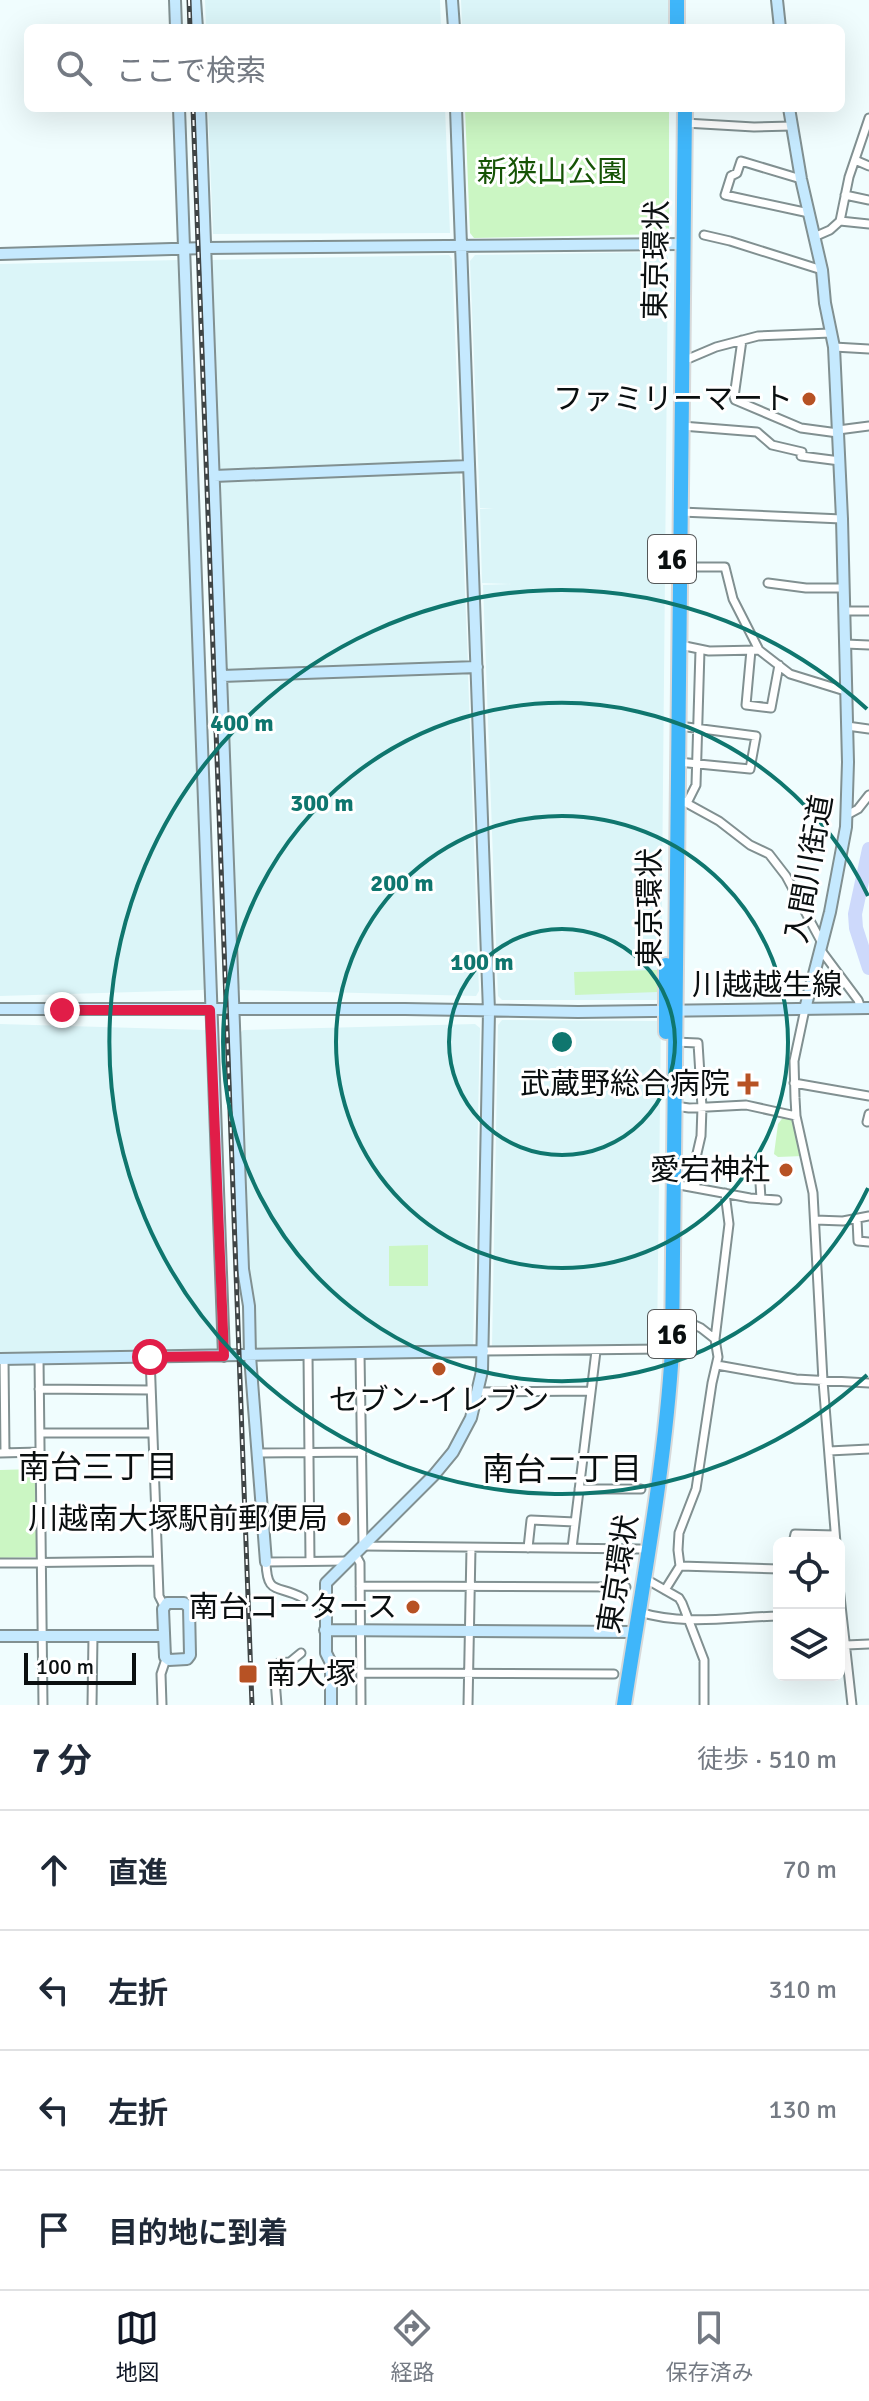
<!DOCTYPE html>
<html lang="ja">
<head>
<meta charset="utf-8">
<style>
	:root { --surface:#fff; --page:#f2f2f3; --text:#1f2937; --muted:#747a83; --line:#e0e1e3; --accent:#111827 }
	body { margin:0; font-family:Signika,"Noto Sans JP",sans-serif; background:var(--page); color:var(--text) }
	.controls { position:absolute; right:24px; bottom:24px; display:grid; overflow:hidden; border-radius:12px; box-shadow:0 8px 32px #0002 }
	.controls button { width:72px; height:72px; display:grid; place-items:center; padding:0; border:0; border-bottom:2px solid var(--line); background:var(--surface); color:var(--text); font:40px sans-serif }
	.scale { position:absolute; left:24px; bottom:20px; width:112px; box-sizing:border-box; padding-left:8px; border:4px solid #0a0f10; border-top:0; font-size:22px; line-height:28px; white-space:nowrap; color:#0a0f10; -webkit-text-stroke:6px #fff; paint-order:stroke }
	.stop { position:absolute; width:24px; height:24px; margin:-18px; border:6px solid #e11d48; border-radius:50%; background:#fff }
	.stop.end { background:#e11d48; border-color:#fff; box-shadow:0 2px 8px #0008 }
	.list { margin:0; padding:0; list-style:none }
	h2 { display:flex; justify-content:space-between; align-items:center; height:104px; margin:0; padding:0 32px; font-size:34px }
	h2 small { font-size:26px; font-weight:400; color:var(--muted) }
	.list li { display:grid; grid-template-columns:52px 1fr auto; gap:24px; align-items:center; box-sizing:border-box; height:120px; padding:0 32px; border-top:2px solid var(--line) }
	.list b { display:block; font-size:30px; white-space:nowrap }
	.list em { font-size:26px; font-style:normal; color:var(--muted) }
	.icon { flex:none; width:44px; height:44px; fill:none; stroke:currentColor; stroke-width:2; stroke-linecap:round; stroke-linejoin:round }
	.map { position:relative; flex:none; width:869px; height:1705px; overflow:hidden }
	.search { position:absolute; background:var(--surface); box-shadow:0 8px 32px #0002; left:24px; right:24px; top:24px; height:88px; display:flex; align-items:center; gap:20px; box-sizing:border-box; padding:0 28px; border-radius:12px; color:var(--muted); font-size:30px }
	.sheet { height:584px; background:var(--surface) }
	nav { display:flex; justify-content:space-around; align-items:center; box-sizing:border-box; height:112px; border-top:2px solid var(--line); background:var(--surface); font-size:22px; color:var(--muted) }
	nav a { display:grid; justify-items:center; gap:4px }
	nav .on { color:var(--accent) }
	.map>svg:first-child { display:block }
	.built { fill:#dbf5f8 }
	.green { fill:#cbf6c3 }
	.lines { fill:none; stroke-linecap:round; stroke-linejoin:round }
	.river { stroke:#cdd9fb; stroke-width:14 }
	.street-casing { stroke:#819091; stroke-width:11 }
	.secondary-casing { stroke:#819091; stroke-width:14 }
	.highway-casing { stroke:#d8d9d9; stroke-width:18 }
	.street { stroke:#fff; stroke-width:7 }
	.secondary { stroke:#c5e9fe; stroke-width:10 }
	.highway { stroke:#3fb6fa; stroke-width:14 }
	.rail-casing { stroke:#3f4546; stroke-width:5 }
	.rail { stroke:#fff; stroke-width:2; stroke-dasharray:6; stroke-linecap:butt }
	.route { stroke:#e11d48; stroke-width:10 }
	.ring { fill:none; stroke:#0f766e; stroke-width:4 }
	.poi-dot { fill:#b75224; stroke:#fff; stroke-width:3 }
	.labels { text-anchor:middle; stroke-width:6; stroke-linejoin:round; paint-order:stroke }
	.shield { fill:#fff; stroke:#545758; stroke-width:2 }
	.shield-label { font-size:28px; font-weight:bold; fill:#0a0f10 }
	.park-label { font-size:30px; fill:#155305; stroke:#fff }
	.street-label { font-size:30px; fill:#0a0f10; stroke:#fff }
	.poi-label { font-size:30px; fill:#0a0f10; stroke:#fff; text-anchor:end }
	.neighbourhood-label { font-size:32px; fill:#0a0f10; stroke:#fff }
	.centre { fill:#0f766e; stroke:#fff; stroke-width:4 }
	.ring-label { font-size:24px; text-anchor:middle; font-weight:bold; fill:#0f766e; stroke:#fff; stroke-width:6; stroke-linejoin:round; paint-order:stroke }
</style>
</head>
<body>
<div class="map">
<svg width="869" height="1705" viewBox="0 0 869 1705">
	<rect width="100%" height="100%" fill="#f0fdfe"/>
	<path class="built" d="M205,0h235l1,28h-235z
		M461,0h210v28h-209z
		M208,108h237l5,125 -237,1z
		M664,252l4,5 -7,739 -4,4h-155l-4,-4 -15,-411 29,-1 -30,-1 -2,-74h14l-14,-1 -10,-247 5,-6z
		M449,255l3,4 8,203 -239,10 -3,-3 -8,-209z
		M179,260l27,727 -3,3 -203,6v-732z
		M460,471l8,193 -240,7 -3,-2 -7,-186 3,-2z
		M468,672l11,319 -3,5 -235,-6 -3,-3 -12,-302 3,-4z
		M502,1020l157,1 2,2 -4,321 -165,3 6,-322z
		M0,1024l205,6 3,3 12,315 -3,3 -217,3z
		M475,1024l5,4 -7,319 -215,3 -3,-2 -2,-54 -5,-18 -9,-242 4,-4z"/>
	<path class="green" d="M465,108h204v123l-4,3 -191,4 -4,-5z
		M657,970l1,22 -83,3 -1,-23z
		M784,1116l10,2 9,38 -25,1 -4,-3 4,-30z
		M428,1245v41h-39v-40z
		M36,1469l1,88 -37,1v-88z"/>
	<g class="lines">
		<path class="river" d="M869,849l-14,65 1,14 13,40"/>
		<defs>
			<path id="street" d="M685,123l69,4 38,-1
				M855,160l14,6
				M801,179l-60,-18 -4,12 -6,3 -6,19 84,18
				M845,195l24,5
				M840,221l29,3
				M704,235l26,6 92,29
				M814,237l16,-7 10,-9 9,-44 20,-59
				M742,340l-8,57 1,3 66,28 37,5
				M834,347l35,2
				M683,361l33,-14 42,-11 73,-3
				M682,426l75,6 15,13 30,7 -1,4 39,5
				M838,430l31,-4
				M681,512l161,7
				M680,567h45l8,32 26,51
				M768,583l38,5h38
				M845,611h24
				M845,644l24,1
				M680,645l29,6 50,-1 31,24 55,17
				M751,650l-5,55 25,3 8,-43
				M847,726l22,3
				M678,762l72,7 6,-33 -77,-10
				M679,799l40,22 31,24 19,9 17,22 36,67
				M687,803l9,-18 4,-135
				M847,815l11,-6 11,-14
				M820,949l38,51 3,8
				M805,1009l-11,52 1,37 1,18 17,77 10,188 13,162
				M675,1042l23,1 4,64 -1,29 -6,26 1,25
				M794,1083l75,13
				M675,1106l14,2 57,-3 50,11
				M867,1122l2,-8
				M760,1183l1,16
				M674,1184l76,14 27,2
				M857,1219l1,22 11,1
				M815,1220l28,1 26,-5
				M715,1339l14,-115 -4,-31
				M483,1351l180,-2
				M308,1354l2,207
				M360,1354l3,192 277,3
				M150,1357l9,239 5,10
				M4,1359l1,94
				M39,1359l4,346
				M717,1365l79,14 73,4
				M39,1389l112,1
				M478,1392l112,-1
				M40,1433h112
				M829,1451l40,-2
				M0,1453l40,-1
				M259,1453l103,-1
				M579,1489h62
				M793,1543l2,-9 40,1
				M528,1548l3,-28 44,2
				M572,1548l24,-197
				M355,1554l5,9 1,142
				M0,1563l157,-2
				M680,1566l99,3
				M644,1578l35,20 3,5 22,57v45
				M360,1586l266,1
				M839,1587l13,118
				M665,1590l15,-24 -2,-16 1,-17 17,-44 16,-106 6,-26 -3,-18 -14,-11 -28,-13
				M303,1598c-26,-14 -36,-2 -37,-36l82,-1
				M639,1612c46,14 92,5 140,4
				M846,1645l23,-1
				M361,1673l253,1
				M92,1705l1,-69
				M162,1705l-1,-31 5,-15
				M277,1705l-3,-38 5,-4 11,-1 11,-9
				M468,1705l3,-157"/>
			<path id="secondary" d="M175,0l1,28
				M195,0l2,28
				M452,0l2,28
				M777,0l3,28
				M179,108l45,1248
				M200,108l43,1161 6,37 1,50 16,206
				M789,108l12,71 21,91 3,33 9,44 8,172 6,243 -2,65 -16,85 -25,97
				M0,254l206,-6 476,-4
				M214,476l255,-10
				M222,676l255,-9
				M0,1009h405l173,3 291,-4
				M0,1359l483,-8
				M167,1603h17l5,4 1,48 -3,4 -18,1 -4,-3 -2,-48z
				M325,1630l310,2
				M0,1636h164
				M331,1705v-42l-5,-10v-70l108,-108 19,-23 18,-34 11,-47 7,-360 -33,-903"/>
			<path id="highway" d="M677,28v-28
				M666,965v67
				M624,1705c18,-118 41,-236 48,-355l13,-1242"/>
		</defs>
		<use href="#street" class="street-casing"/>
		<use href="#secondary" class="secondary-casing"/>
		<use href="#highway" class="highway-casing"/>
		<use href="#street" class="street"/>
		<use href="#secondary" class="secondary"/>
		<use href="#highway" class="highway"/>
		<defs>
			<path id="rail" d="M189,0l1,28
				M193,108l59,1597"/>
		</defs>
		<use href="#rail" class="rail-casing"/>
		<use href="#rail" class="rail"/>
	</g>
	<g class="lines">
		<path class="route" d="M62,1010h148l14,346 -74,1"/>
	</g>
	<g class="ring">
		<circle cx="562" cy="1042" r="113"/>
		<circle cx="562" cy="1042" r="226"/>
		<path d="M868 1188A339 339 0 1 1 868 896"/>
		<path d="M867 1375A452 452 0 1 1 867 709"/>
	</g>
	<g class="poi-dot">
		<circle cx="809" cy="399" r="8"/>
		<path d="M744 1072h8v8h8v8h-8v8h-8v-8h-8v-8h8z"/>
		<circle cx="786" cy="1170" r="8"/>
		<circle cx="439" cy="1369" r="8"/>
		<circle cx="344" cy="1519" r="8"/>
		<circle cx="413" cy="1607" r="8"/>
		<rect x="238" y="1664" width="20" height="20" rx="4"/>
	</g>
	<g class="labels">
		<g class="shield">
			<rect x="648" y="535" width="48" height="48" rx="6"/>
			<rect x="648" y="1310" width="48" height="48" rx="6"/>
		</g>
		<g class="shield-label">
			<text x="672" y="569">16</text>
			<text x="672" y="1344">16</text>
		</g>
		<g class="park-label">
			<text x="552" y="182">新狭山公園</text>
		</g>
		<g class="street-label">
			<text transform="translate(656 260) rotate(-89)" y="10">東京環状</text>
			<text transform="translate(809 869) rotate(-80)" y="10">入間川街道</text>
			<text transform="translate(650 908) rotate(-90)" y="10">東京環状</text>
			<text x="767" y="995">川越越生線</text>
			<text transform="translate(618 1574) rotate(-81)" y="10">東京環状</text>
		</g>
		<g class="poi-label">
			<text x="793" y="409">ファミリーマート</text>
			<text x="730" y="1094">武蔵野総合病院</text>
			<text x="770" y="1180">愛宕神社</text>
			<text x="439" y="1410" text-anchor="middle">セブン-イレブン</text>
			<text x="328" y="1529">川越南大塚駅前郵便局</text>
			<text x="397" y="1617">南台コータース</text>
			<text x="266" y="1684" text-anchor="start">南大塚</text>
		</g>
		<g class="neighbourhood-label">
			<text x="98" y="1478">南台三丁目</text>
			<text x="562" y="1480">南台二丁目</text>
		</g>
	</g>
	<circle cx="562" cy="1042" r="12" class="centre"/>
	<g class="ring-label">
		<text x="242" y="731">400 m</text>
		<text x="322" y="811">300 m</text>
		<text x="402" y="891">200 m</text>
		<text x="482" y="970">100 m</text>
	</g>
</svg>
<div class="controls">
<button><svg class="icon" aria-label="locate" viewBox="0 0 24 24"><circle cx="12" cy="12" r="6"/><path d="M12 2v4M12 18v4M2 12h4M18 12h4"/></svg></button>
<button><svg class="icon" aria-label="layers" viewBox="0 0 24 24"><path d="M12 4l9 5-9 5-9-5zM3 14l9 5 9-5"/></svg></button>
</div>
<div class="scale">100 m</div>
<div class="stop" style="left:150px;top:1357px"></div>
<div class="stop end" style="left:62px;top:1010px"></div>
<div class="search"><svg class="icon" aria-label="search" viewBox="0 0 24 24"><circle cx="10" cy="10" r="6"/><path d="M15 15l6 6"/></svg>ここで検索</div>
</div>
<section class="sheet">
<h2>7 分<small>徒歩 · 510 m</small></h2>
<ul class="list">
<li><svg class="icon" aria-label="ahead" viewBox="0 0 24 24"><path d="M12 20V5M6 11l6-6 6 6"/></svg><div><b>直進</b></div><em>70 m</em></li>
<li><svg class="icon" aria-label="left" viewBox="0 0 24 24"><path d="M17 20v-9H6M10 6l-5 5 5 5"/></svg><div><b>左折</b></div><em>310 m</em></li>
<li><svg class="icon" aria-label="left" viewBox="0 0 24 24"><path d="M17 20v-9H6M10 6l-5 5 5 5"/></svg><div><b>左折</b></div><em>130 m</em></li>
<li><svg class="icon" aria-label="arrive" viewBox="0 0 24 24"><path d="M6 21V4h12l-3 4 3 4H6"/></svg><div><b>目的地に到着</b></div></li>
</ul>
</section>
<nav>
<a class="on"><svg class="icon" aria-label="map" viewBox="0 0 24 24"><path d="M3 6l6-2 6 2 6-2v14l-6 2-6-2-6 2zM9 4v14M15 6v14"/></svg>地図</a>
<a><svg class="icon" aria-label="directions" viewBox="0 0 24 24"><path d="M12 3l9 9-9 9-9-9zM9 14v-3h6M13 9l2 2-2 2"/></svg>経路</a>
<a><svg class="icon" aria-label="saved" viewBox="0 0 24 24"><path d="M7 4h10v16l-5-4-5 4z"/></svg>保存済み</a>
</nav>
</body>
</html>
